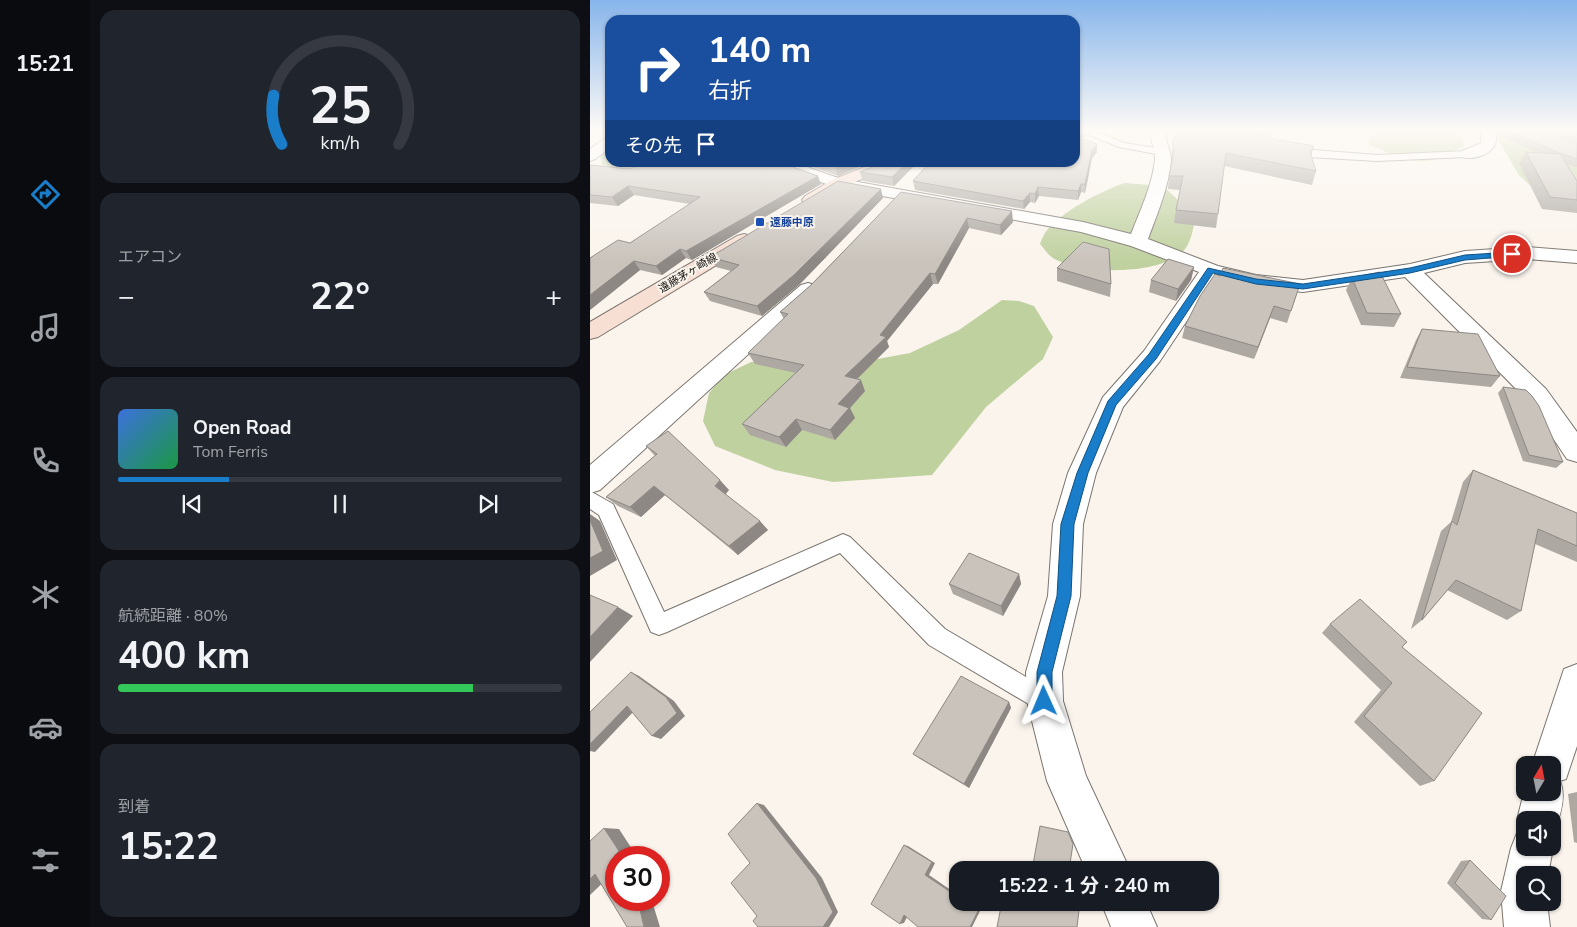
<!DOCTYPE html>
<html lang="ja">
<meta charset="utf-8">
<style>
:root{--surface:#171b24;--page:#20242c;--text:#f1f3f6;--muted:#9ea1a6;--line:#363941;--accent:#197dc9}
body{margin:0;font-family:"Nunito Sans","Noto Sans JP",sans-serif;background:var(--page);color:var(--text);height:100vh;display:flex;flex-direction:column;font-size:19px;white-space:nowrap}
*{box-sizing:border-box;margin:0}
p{font-size:16px;color:var(--muted)}
.icon{flex:none;width:28px;height:28px;fill:none;stroke:currentColor;stroke-width:2;stroke-linecap:round;stroke-linejoin:round}
.map{position:relative;flex:1;overflow:hidden}
.details{display:flex;flex-direction:column;gap:10px;padding:10px;background:#0d0f14;width:500px}
.details>*{flex:none}
.top-card{position:absolute;left:15px;top:15px;width:475px;height:152px;border-radius:15px;box-shadow:0 1px 4px #0004;background:#1a4fa0;color:#fff;overflow:hidden}
.needle{width:32px;rotate:10deg}
.buttons{position:absolute;left:926px;top:756px;display:grid;gap:10px}
.buttons a{display:grid;place-items:center;width:45px;height:45px;border-radius:10px;background:var(--surface);box-shadow:0 1px 4px #0004;font-size:25px}
.speed{position:absolute;left:15px;top:846px;display:flex;gap:10px;font-size:25px;font-weight:700;text-align:center}
.speed>*{display:grid;place-content:center;width:65px;height:65px;border-radius:50%;background:var(--surface);box-shadow:0 1px 4px #0004;line-height:1}
.speed .limit{border:8px solid #d22;background:#fff;color:#111}
.pin{position:absolute;display:grid;place-items:center;width:42px;height:42px;color:#fff;margin:-21px;border:2px solid #fff;border-radius:50%;box-shadow:0 1px 5px #0007}
.me{position:absolute;width:55px;margin:-28px;rotate:359deg;stroke-linejoin:round;filter:drop-shadow(0 0 4px #0008)}
.turn{display:flex;align-items:center;gap:18px;height:105px;padding:0 20px;font-size:22px}
.turn .icon{width:65px;height:65px;stroke-width:2.5}
.turn b{display:block;font-size:35px;line-height:42px}
.then{display:flex;align-items:center;height:48px;padding:0 20px;background:#0003;gap:10px;font-size:19px}
.big{font-size:38px;font-weight:700;line-height:1.1}
.details .tile{flex:1;display:flex;flex-direction:column;justify-content:center;gap:8px;min-width:0;padding:0 18px;border-radius:15px;background:var(--page)}
.details .dial{align-items:center;gap:0}
.dial svg{height:130px;overflow:visible;fill:none;stroke:var(--line);stroke-width:7;stroke-linecap:round;text-anchor:middle}
.dial text{fill:var(--text);stroke:none}
.song{display:flex;align-items:center;gap:15px}
.cover{width:60px;height:60px;border-radius:8px;background:linear-gradient(135deg,hsl(220 70% 55%),hsl(140 70% 35%))}
.played{height:5px;border-radius:2px;background:linear-gradient(90deg,var(--accent) 25%,var(--line) 25%)}
.keys{display:flex;justify-content:space-around;direction:ltr}
.heat{display:flex;justify-content:space-between;align-items:center;font-size:28px;direction:ltr}
.charge{height:8px;border-radius:4px;background:linear-gradient(90deg,#34c759 80%,var(--line) 0)}
.trip{position:absolute;left:359px;top:861px;width:270px;height:50px;border-radius:15px;background:var(--surface);box-shadow:0 1px 4px #0004;font-weight:700;line-height:50px;text-align:center}
main{display:flex;flex:1;min-height:0}
.dock{display:flex;flex-direction:column;width:90px;justify-content:space-around;align-items:center;background:#090b0e;color:var(--muted)}
.dock .icon{width:35px;height:35px}
.dock .active{color:var(--accent)}
.dock b{font-size:22px;color:var(--text)}
.map>svg:first-child{display:block}
</style>
<main>
<nav class="dock">
<b>15:21</b>
<svg class="icon active" aria-label="directions" viewBox="0 0 24 24"><path d="M12 3l9 9-9 9-9-9zM9 14v-3h6M13 9l2 2-2 2"/></svg>
<svg class="icon" aria-label="music" viewBox="0 0 24 24"><path d="M9 18V5l10-2v13"/><circle cx="6" cy="18" r="3"/><circle cx="16" cy="16" r="3"/></svg>
<svg class="icon" aria-label="phone" viewBox="0 0 24 24"><path d="M5 4h4l2 5-3 2q2 4 5 5l2-3 5 2v4C11 20 4 13 5 4z"/></svg>
<svg class="icon" aria-label="climate" viewBox="0 0 24 24"><path d="M12 3v18M4 7l16 10M4 17L20 7"/></svg>
<svg class="icon" aria-label="car" viewBox="0 0 24 24"><path d="M5 17H2v-5l4-1 3-4h7l3 4 3 1v5h-3M9 17h6M6 11h13"/><circle cx="7" cy="17" r="2"/><circle cx="17" cy="17" r="2"/></svg>
<svg class="icon" aria-label="filters" viewBox="0 0 24 24"><path d="M4 7h16M4 17h16"/><circle cx="9" cy="7" r="2"/><circle cx="15" cy="17" r="2"/></svg>
</nav>
<section class="details">
<div class="tile dial"><svg viewBox="0 0 100 80">
<path d="M14 69A42 42 0 1 1 86 69"/>
<path d="M14 69A42 42 0 0 1 9 39" stroke="#197dc9"/>
<text x="50" y="56" font-size="32" font-weight="700">25</text>
<text x="50" y="72" font-size="11">km/h</text>
</svg></div>
<div class="tile"><p>エアコン</p>
<div class="heat"><a>−</a><b class="big">22°</b><a>+</a></div>
</div>
<div class="tile">
<div class="song"><i class="cover"></i><div><b>Open Road</b><p>Tom Ferris</p></div></div>
<div class="played"></div>
<div class="keys"><svg class="icon" aria-label="previous" viewBox="0 0 24 24"><path d="M18 5L8 12l10 7zM5 5v14"/></svg><svg class="icon" aria-label="pause" viewBox="0 0 24 24"><path d="M8 5v14M16 5v14"/></svg><svg class="icon" aria-label="next" viewBox="0 0 24 24"><path d="M6 5l10 7-10 7zM19 5v14"/></svg></div>
</div>
<div class="tile"><p>航続距離 · 80%</p><b class="big">400 km</b><div class="charge"></div></div>
<div class="tile"><p>到着</p><b class="big">15:22</b></div>
</section>
<div class="map">
<svg width="987" height="927" viewBox="0 0 987 927">
<rect width="100%" height="100%" fill="#faf4ec"/>
<path fill="#c0d1a0" d="M 804,130 L 863,130 L 868,132 L 875,146 C 865,150 852,158 842,160 C 821,164 798,153 780,145 L 778,139 L 783,133 Z
M 911,130 L 946,130 L 987,137 L 987,207 L 946,191 L 929,175 L 904,133 Z
M 20,148 L 20,162 L 76,163 C 53,174 36,171 12,165 L 10,155 Z
M 535,183 L 573,186 L 606,217 C 603,227 602,240 595,249 C 574,276 491,275 463,258 C 458,255 454,248 450,244 C 451,241 453,236 455,233 C 468,213 513,190 535,183 Z
M 412,300 L 429,301 L 444,306 L 463,337 L 453,359 L 396,407 L 342,475 L 243,482 L 185,470 L 125,446 L 113,421 L 119,393 L 134,375 L 161,362 L 213,357 L 277,361 L 320,353 L 369,330 Z"/>
<g fill="none" stroke-linecap="round" stroke-linejoin="round">
<defs>
<path id="lane" d="M 493,130 L 502,130 L 534,143 L 572,149 L 577,152 L 572,155 L 529,147 L 494,133 Z
M 698,148 L 787,155 L 877,151 L 882,154 L 877,157 L 787,161 L 719,157 L 695,153 L 693,151 Z
M 0,491 L 23,504 L 74,612 L 253,534 L 260,537 L 355,629 L 463,693 L 467,701 L 463,709 L 455,713 L 447,709 L 339,645 L 250,553 L 77,632 L 69,635 L 61,632 L 9,515 L 0,509 Z"/>
<path id="street" d="M 562,130 L 576,130 C 574,141 581,150 581,160 C 579,187 567,214 558,239 L 628,266 L 666,275 L 713,280 L 820,264 L 875,251 L 937,247 L 987,251 L 987,263 L 937,259 L 875,263 L 834,273 L 956,389 L 987,432 L 987,462 L 977,459 L 938,401 L 815,277 L 713,292 L 666,287 L 626,277 L 570,361 L 533,407 L 506,473 L 493,524 L 490,596 L 472,672 L 473,701 L 496,776 L 540,870 L 496,870 L 457,781 L 437,701 L 436,672 L 458,596 L 463,524 L 478,473 L 513,397 L 554,351 L 609,272 L 541,246 L 491,232 L 248,188 L 181,165 L 179,162 L 203,162 L 251,179 L 493,222 L 541,234 C 550,211 562,186 565,160 C 566,150 559,141 562,130 Z
M 893,130 L 910,130 L 906,135 C 909,152 886,161 872,157 L 869,154 L 872,151 L 891,143 L 891,133 Z
M 20,137 L 20,148 L 5,159 L 0,161 L 0,149 L 15,138 Z
M 218,283 L 225,285 L 228,289 L 225,293 L 10,490 L 0,493 L 0,465 L 211,285 Z
M 987,664 L 987,746 L 976,779 L 970,781 C 977,798 970,818 962,835 L 962,820 L 935,820 L 935,848 L 962,848 L 962,846 L 963,848 L 958,875 L 935,875 L 935,902 L 957,902 L 960,927 L 914,927 L 911,891 L 921,848 L 927,833 L 932,831 L 927,820 L 934,792 L 935,789 L 935,792 L 962,792 L 962,765 L 942,765 L 974,669 Z
M 511,902 L 556,902 L 567,927 L 521,927 Z"/>
<path id="secondary" d="M 485,130 L 510,130 L 508,133 L 485,137 Z
M 287,162 L 310,162 L 308,165 L 254,186 L 227,204 L 215,204 L 212,200 L 215,196 L 242,180 Z
M 154,234 L 161,236 L 163,240 L 161,244 L 8,337 L 0,339 L 0,322 L 147,236 Z"/>
</defs>
<use href="#lane" stroke="#7a746e" stroke-width="2"/>
<use href="#street" stroke="#7a746e" stroke-width="2"/>
<use href="#secondary" stroke="#7a746e" stroke-width="2"/>
<use href="#lane" fill="#fff" fill-rule="evenodd"/>
<use href="#street" fill="#fff" fill-rule="evenodd"/>
<use href="#secondary" fill="#f7dfd3" fill-rule="evenodd"/>
</g>
<path fill="#ada8a2" d="M 589,130 L 682,130 L 680,138 L 724,146 L 721,156 L 726,171 L 722,185 L 634,166 L 628,214 L 626,228 L 584,223 L 586,210 L 590,190 L 578,189 L 579,176 L 582,164 L 582,153 L 583,140 Z
M 911,130 L 949,130 L 987,144 L 987,167 L 976,164 L 987,181 L 987,213 L 952,209 L 929,163 L 936,152 L 948,153 L 908,135 Z
M 954,130 L 987,130 L 987,143 Z
M 507,152 L 502,158 L 495,193 L 491,192 L 488,200 L 449,196 L 445,203 L 440,202 L 434,209 L 325,190 L 323,181 Z
M 210,162 L 281,162 L 248,176 Z
M 328,162 L 304,186 L 273,181 L 270,172 Z
M 0,165 L 40,169 L 231,184 L 102,260 L 96,258 L 72,275 L 50,270 L 0,310 L 0,258 L 40,243 L 100,204 L 44,195 L 28,206 L 0,203 Z
M 311,192 L 423,222 L 411,235 L 379,228 L 348,284 L 343,284 L 297,341 L 299,347 L 267,379 L 275,391 L 260,408 L 265,418 L 245,440 L 212,430 L 196,447 L 160,435 L 152,424 L 206,373 L 165,364 L 158,353 L 194,319 L 190,312 L 221,285 Z
M 293,198 L 209,285 L 172,316 L 120,301 L 114,292 L 141,271 L 126,267 L 120,257 Z
M 604,267 L 601,280 L 586,301 L 559,292 L 561,280 Z
M 467,268 L 521,284 L 520,297 L 467,281 Z
M 625,274 L 701,311 L 697,323 L 680,318 L 664,359 L 592,338 L 595,326 Z
M 762,278 L 811,314 L 804,327 L 771,325 L 756,290 Z
M 832,329 L 910,376 L 901,387 L 810,378 L 826,340 Z
M 913,387 L 973,462 L 966,468 L 933,461 L 908,393 Z
M 56,446 L 139,490 L 135,494 L 178,530 L 148,555 L 75,495 L 51,517 L 28,506 L 16,497 L 65,456 Z
M 883,470 L 987,513 L 987,562 L 945,544 L 931,611 L 917,620 L 857,590 L 832,620 L 821,629 L 851,531 L 861,522 L 873,482 Z
M 429,574 L 431,584 L 413,616 L 363,594 L 359,584 Z
M 740,624 L 812,647 L 844,781 L 830,786 L 764,722 L 791,690 L 732,633 Z
M 419,702 L 421,708 L 379,788 L 330,759 L 323,754 Z
M 987,792 L 987,843 L 984,842 L 978,794 Z
M 880,860 L 901,920 L 892,919 L 857,883 L 871,861 Z"/>
<path fill="#8d8884" d="M 507,144 L 507,152 L 502,158 L 495,193 L 495,184 L 502,150 Z
M 724,146 L 720,159 L 720,152 Z
M 257,162 L 281,162 L 248,176 L 245,167 Z
M 317,162 L 328,162 L 304,186 L 302,177 Z
M 228,176 L 231,184 L 102,260 L 96,251 Z
M 491,184 L 491,192 L 488,200 L 488,191 Z
M 38,186 L 44,195 L 28,206 L 22,197 Z
M 448,187 L 449,196 L 445,203 L 445,194 Z
M 291,189 L 293,198 L 209,285 L 172,316 L 167,306 Z
M 440,193 L 440,202 L 434,209 L 433,201 Z
M 422,211 L 423,222 L 411,235 L 410,225 Z
M 377,218 L 379,228 L 348,284 L 345,274 Z
M 90,249 L 96,258 L 72,275 L 66,266 Z
M 44,261 L 50,270 L 0,310 L 0,295 Z
M 604,267 L 601,280 L 586,301 L 588,289 Z
M 340,273 L 343,284 L 297,341 L 299,347 L 260,386 L 255,376 L 290,335 Z
M 684,306 L 680,318 L 664,359 L 668,347 Z
M 271,380 L 275,391 L 260,408 L 265,418 L 245,440 L 240,430 L 248,404 Z
M 206,419 L 212,430 L 196,447 L 189,437 Z
M 130,480 L 139,490 L 134,496 L 125,486 Z
M 64,486 L 75,495 L 51,517 L 40,507 Z
M 0,514 L 10,521 L 27,560 L 0,576 Z
M 170,521 L 178,530 L 148,555 L 139,546 Z
M 429,574 L 431,584 L 413,616 L 411,606 Z
M 28,607 L 43,616 L 0,662 L 0,637 Z
M 41,672 L 49,676 L 84,701 L 95,716 L 71,739 L 62,736 Z
M 419,702 L 421,708 L 379,788 L 374,784 Z
M 37,706 L 45,710 L 5,752 L 0,751 L 0,744 Z
M 167,803 L 174,805 L 232,878 L 248,912 L 239,927 L 233,927 Z
M 14,828 L 29,829 L 44,852 L 39,857 L 40,858 L 26,858 L 26,859 L 24,856 Z
M 314,845 L 318,846 L 345,863 L 339,875 L 368,895 L 368,897 L 335,875 Z
M 5,874 L 21,875 L 0,895 L 0,879 Z
M 49,900 L 63,900 L 62,901 L 70,927 L 54,927 L 48,901 Z
M 375,902 L 378,902 L 390,911 L 382,927 L 380,927 Z
M 314,915 L 318,915 L 314,923 L 310,924 Z"/>
<path fill="#c9c3bc" stroke="#8d8884" d="M 589,130 L 650,130 L 685,139 L 724,146 L 720,152 L 726,171 L 636,153 L 628,214 L 586,210 L 593,176 L 579,176 L 583,157 L 583,140 Z
M 915,130 L 949,130 L 987,144 L 987,159 L 967,152 Z
M 975,130 L 987,130 L 987,134 Z
M 485,136 L 507,144 L 502,150 L 495,184 L 491,184 L 488,191 L 448,187 L 445,194 L 440,193 L 433,201 L 323,181 L 340,162 L 485,162 Z
M 936,152 L 970,154 L 987,181 L 987,200 L 960,197 Z
M 57,162 L 189,162 L 228,176 L 96,251 L 90,249 L 66,266 L 44,261 L 0,295 L 0,258 L 28,240 L 40,243 L 110,197 L 38,186 L 22,197 L 0,195 L 0,165 L 40,169 Z
M 231,162 L 257,162 L 245,167 Z
M 295,162 L 317,162 L 302,177 L 270,172 Z
M 248,181 L 291,189 L 204,275 L 167,306 L 114,292 L 149,265 L 120,257 Z
M 311,192 L 422,211 L 410,225 L 377,218 L 345,274 L 340,273 L 290,335 L 296,337 L 255,376 L 271,380 L 248,404 L 259,408 L 240,430 L 206,419 L 189,437 L 152,424 L 214,365 L 158,353 L 198,314 L 190,312 L 221,285 Z
M 493,242 L 519,249 L 521,284 L 467,268 Z
M 578,259 L 604,267 L 588,289 L 561,280 Z
M 633,268 L 710,284 L 701,311 L 684,306 L 668,347 L 595,326 L 610,296 L 625,274 L 630,276 Z
M 790,272 L 811,314 L 777,313 L 762,278 Z
M 832,329 L 888,334 L 910,376 L 817,367 Z
M 913,387 L 936,390 L 942,396 L 949,406 L 973,462 L 939,455 Z
M 78,431 L 130,480 L 125,486 L 170,521 L 139,546 L 64,486 L 40,507 L 16,497 L 67,454 L 56,446 Z
M 883,470 L 987,513 L 987,546 L 948,529 L 931,611 L 866,580 L 832,620 L 862,521 L 867,525 Z
M 0,520 L 13,551 L 0,558 Z
M 379,553 L 429,574 L 411,606 L 359,584 Z
M 0,595 L 28,607 L 0,637 Z
M 770,599 L 817,642 L 812,647 L 892,713 L 844,781 L 774,716 L 802,683 L 740,624 Z
M 41,672 L 76,697 L 87,713 L 62,736 L 37,706 L 0,744 L 0,712 Z
M 371,676 L 419,702 L 374,784 L 323,754 Z
M 167,803 L 226,878 L 243,912 L 233,927 L 168,927 L 163,921 L 167,916 L 141,883 L 160,863 L 138,834 Z
M 450,826 L 478,832 L 483,844 L 479,870 L 442,870 Z
M 14,828 L 29,851 L 24,856 L 26,859 L 26,900 L 49,900 L 48,901 L 54,927 L 37,927 L 5,874 L 0,879 L 0,841 Z
M 314,845 L 342,862 L 335,875 L 368,897 L 368,902 L 375,902 L 388,911 L 380,927 L 328,927 L 314,915 L 310,924 L 281,904 Z
M 880,860 L 916,896 L 901,920 L 865,883 Z
M 412,902 L 490,902 L 487,927 L 407,927 Z"/>
<linearGradient id="sky" x2="0" y2="1"><stop stop-color="#87b5eb"/><stop offset="0.5" stop-color="#fdfaf6"/><stop offset="1" stop-color="#fdfaf6" stop-opacity="0"/></linearGradient>
<rect width="987" height="260" fill="url(#sky)"/>
<path fill="#197dc9" stroke="#105183" d="M 922,252 L 926,254 L 925,256 L 875,260 L 820,273 L 713,289 L 666,284 L 623,273 L 566,359 L 526,405 L 498,473 L 484,524 L 481,596 L 462,672 L 462,701 L 460,706 L 454,708 L 449,706 L 447,701 L 447,672 L 467,596 L 471,524 L 487,473 L 518,401 L 559,354 L 618,268 L 666,279 L 713,284 L 820,268 L 875,255 Z"/>
<rect fill="#1a4fb4" stroke="#faf4ec" stroke-width="2" x="165" y="217" width="10" height="10" rx="2.5"/>
<g text-anchor="middle" dominant-baseline="central" stroke-width="4" stroke-linejoin="round" paint-order="stroke">
<g font-size="11" font-weight="bold" fill="#164399" stroke="#faf4ec" text-anchor="start">
<text x="180" y="222">遠藤中原</text>
</g>
<g font-size="11" fill="#161411" stroke="#faf4ec">
<text transform="translate(98 273) rotate(-31)">遠藤茅ヶ崎線</text>
</g>
</g>
</svg>
<div class="buttons">
<a><svg class="needle" viewBox="-14 -14 28 28"><path d="M0-13l5 13h-10z" fill="#e53935"/><path d="M0 13l5-13h-10z" fill="#9ea1a6"/></svg></a>
<a><svg class="icon" aria-label="sound" viewBox="0 0 24 24"><path d="M4 9h4l5-4v14l-5-4H4zM17 9q2 3 0 6"/></svg></a>
<a><svg class="icon" aria-label="search" viewBox="0 0 24 24"><circle cx="10" cy="10" r="6"/><path d="M15 15l6 6"/></svg></a>
</div>
<div class="speed"><div class="limit">30</div></div>
<div class="pin" style="left:922px;top:254px;background:#d93025"><svg class="icon" aria-label="arrive" viewBox="0 0 24 24"><path d="M6 21V4h12l-3 4 3 4H6"/></svg></div>
<svg class="me" style="left:454px;top:701px" viewBox="-20 -20 40 40"><path d="M0-17L14 15 0 8-14 15z" fill="#197dc9" stroke="#fff" stroke-width="4"/></svg>
<div class="trip">15:22 · 1 分 · 240 m</div>
<div class="top-card">
<div class="turn"><svg class="icon" aria-label="right" viewBox="0 0 24 24"><path d="M7 20v-9h11M14 6l5 5-5 5"/></svg><div><b>140 m</b>右折</div></div>
<div class="then">その先<svg class="icon" aria-label="arrive" viewBox="0 0 24 24"><path d="M6 21V4h12l-3 4 3 4H6"/></svg></div>
</div>
</div>
</main>
